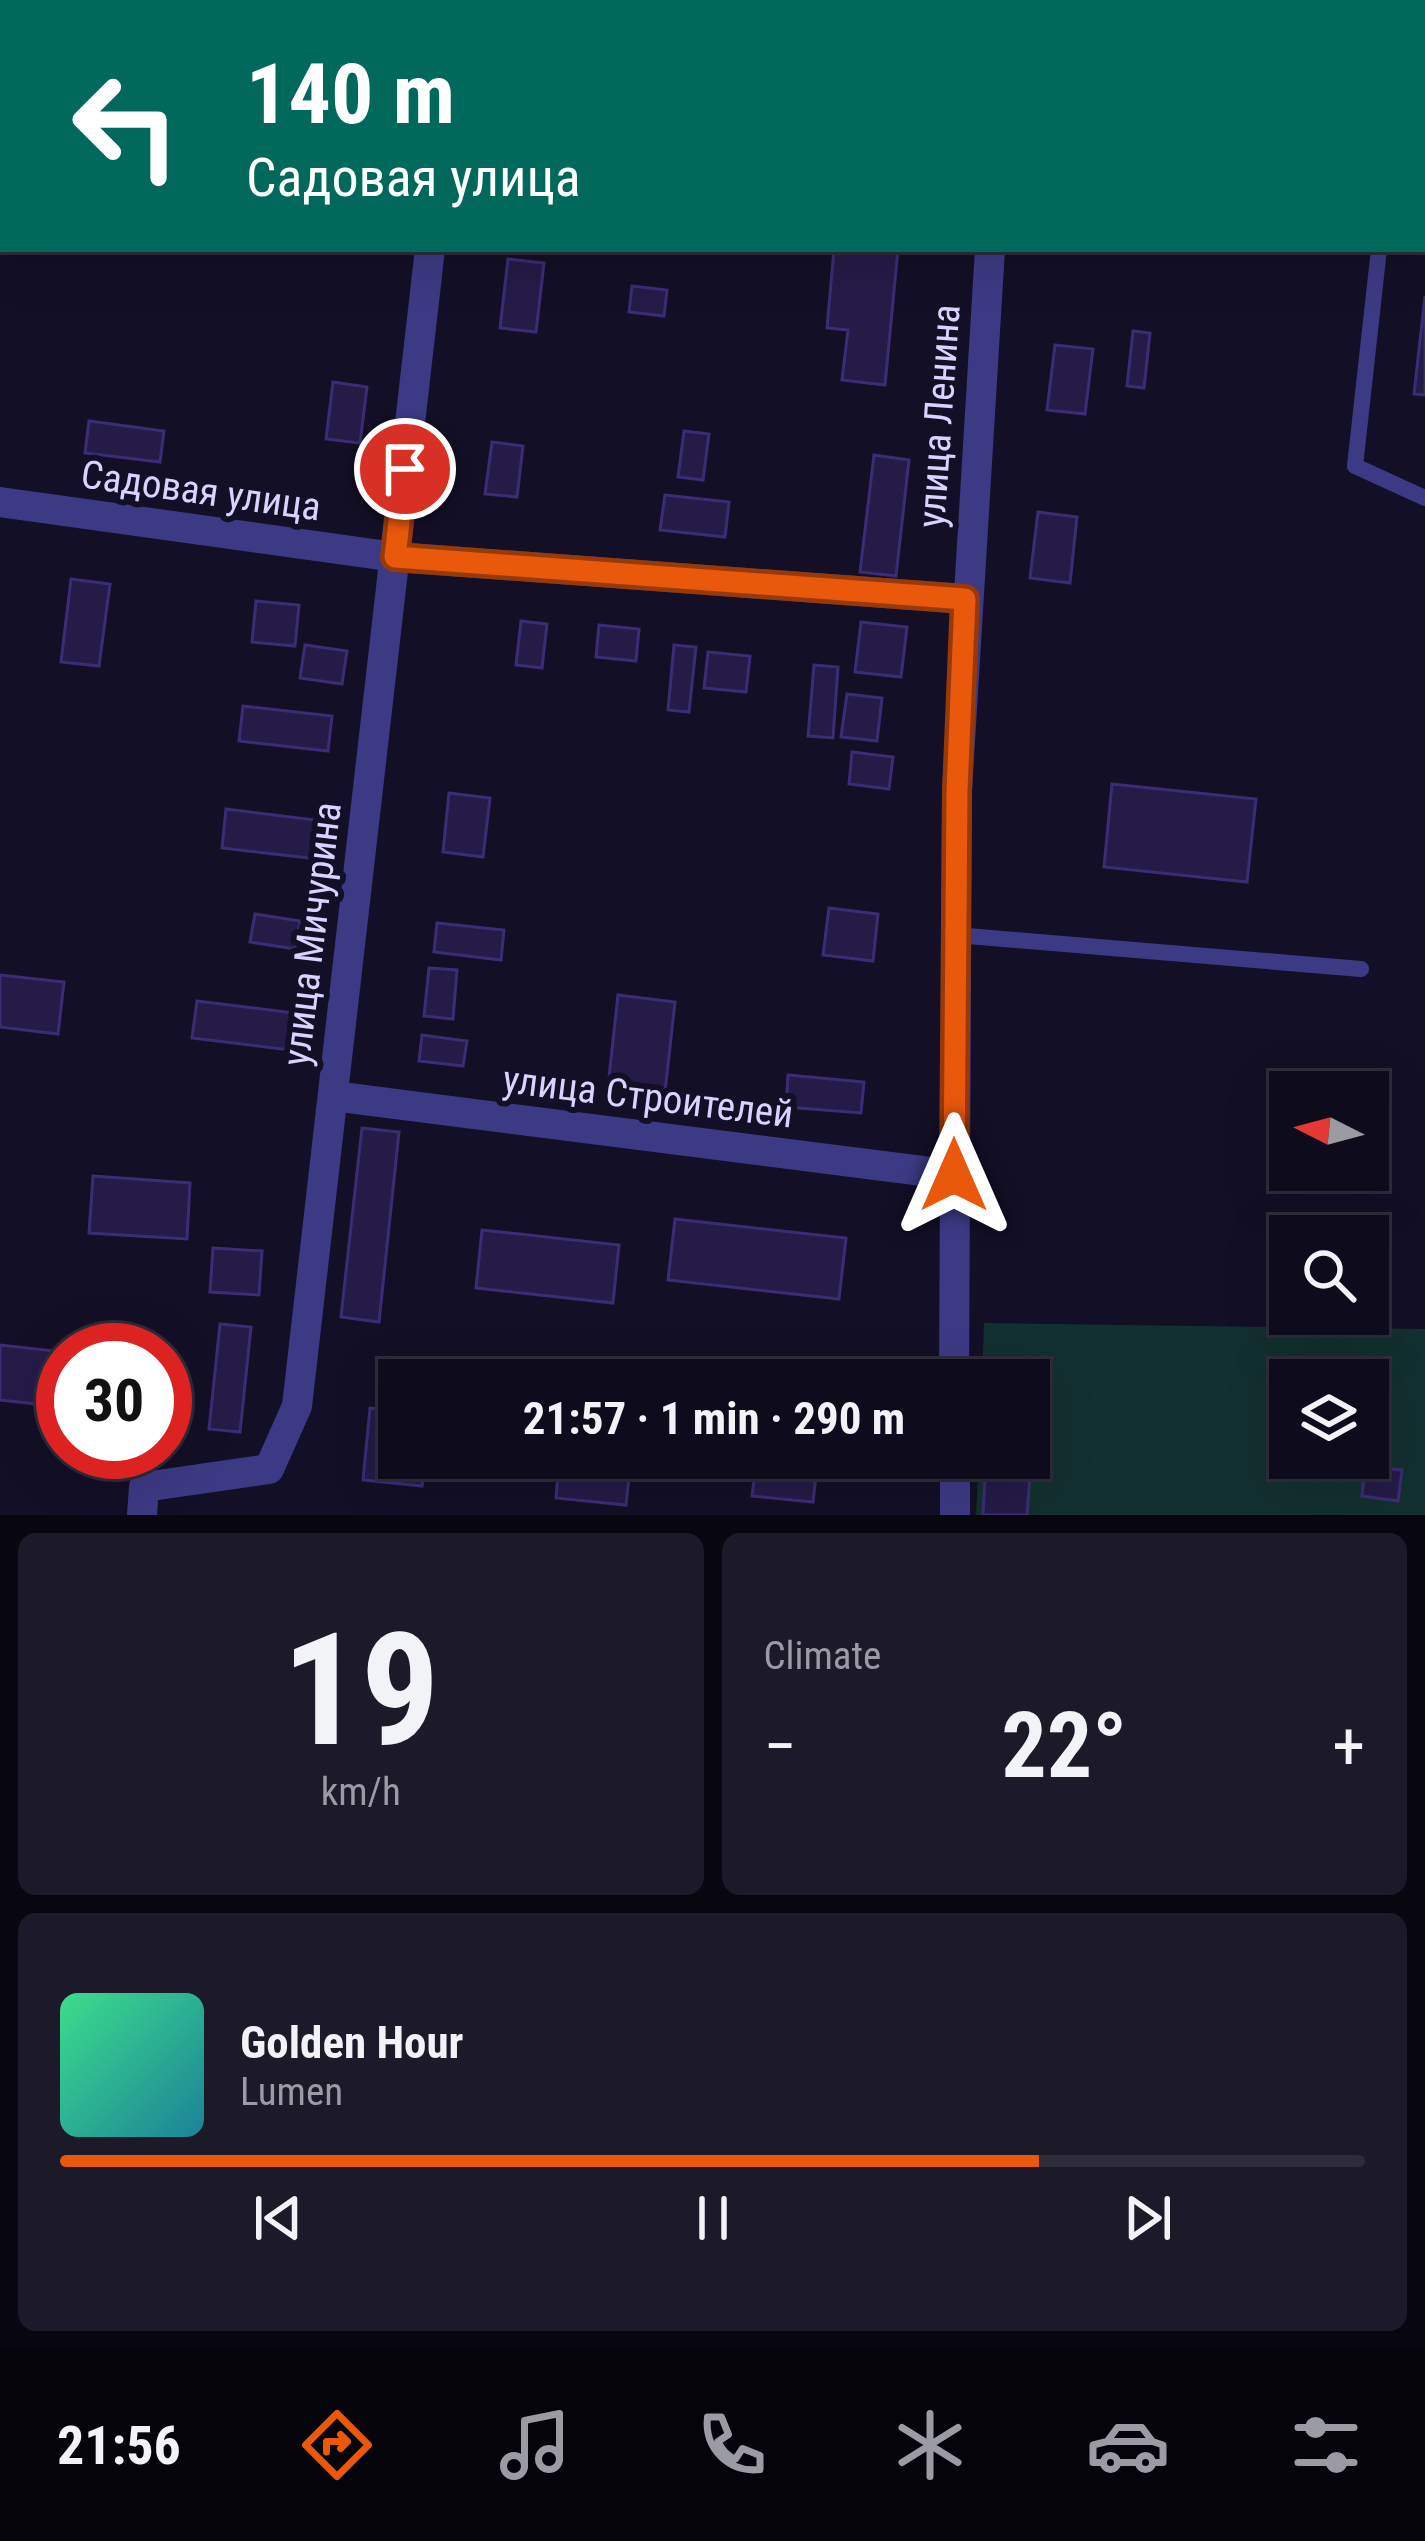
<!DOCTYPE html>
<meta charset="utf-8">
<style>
:root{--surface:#0e0b1c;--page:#1c1929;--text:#f1f3f6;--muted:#9b9ba3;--line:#2e2b3b;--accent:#ea580c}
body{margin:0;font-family:"Roboto Condensed",sans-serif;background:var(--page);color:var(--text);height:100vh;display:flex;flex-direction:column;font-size:45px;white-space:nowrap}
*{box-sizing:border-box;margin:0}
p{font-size:39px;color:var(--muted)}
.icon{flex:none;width:66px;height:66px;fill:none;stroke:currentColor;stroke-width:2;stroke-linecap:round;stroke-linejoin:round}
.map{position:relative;height:1515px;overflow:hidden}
.details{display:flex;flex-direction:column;gap:18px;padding:18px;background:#08060f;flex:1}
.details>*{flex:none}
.banner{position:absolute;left:0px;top:0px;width:1425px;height:252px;box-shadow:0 12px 48px #0002,0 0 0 3px var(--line);background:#00695c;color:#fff;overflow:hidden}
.needle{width:78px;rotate:276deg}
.buttons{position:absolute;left:1269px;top:1071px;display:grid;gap:24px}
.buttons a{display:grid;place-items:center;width:120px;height:120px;border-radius:0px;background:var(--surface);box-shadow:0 12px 48px #0002,0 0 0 3px var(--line);font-size:60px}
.speed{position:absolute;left:36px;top:1323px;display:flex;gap:24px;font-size:60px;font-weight:700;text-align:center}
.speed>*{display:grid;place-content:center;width:156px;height:156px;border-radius:50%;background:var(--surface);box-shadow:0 12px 48px #0002,0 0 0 3px var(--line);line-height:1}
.speed .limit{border:18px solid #d22;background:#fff;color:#111}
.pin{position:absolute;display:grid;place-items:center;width:102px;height:102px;color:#fff;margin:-51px;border:6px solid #fff;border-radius:50%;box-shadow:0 3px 12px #0007}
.me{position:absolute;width:132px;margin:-66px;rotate:0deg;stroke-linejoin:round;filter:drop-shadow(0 0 9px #0008)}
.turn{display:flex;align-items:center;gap:42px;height:252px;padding:0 48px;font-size:54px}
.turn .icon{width:156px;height:156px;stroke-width:2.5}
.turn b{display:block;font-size:84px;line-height:102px}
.big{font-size:90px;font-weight:700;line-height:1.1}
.details .tile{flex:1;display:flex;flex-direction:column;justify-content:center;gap:18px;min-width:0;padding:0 42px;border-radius:18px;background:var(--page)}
.details .dial{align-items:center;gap:0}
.dial b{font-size:156px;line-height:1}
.song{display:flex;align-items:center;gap:36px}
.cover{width:144px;height:144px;border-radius:18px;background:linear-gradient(135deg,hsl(150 70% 55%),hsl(190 70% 35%))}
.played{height:12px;border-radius:6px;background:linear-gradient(90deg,var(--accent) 75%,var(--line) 75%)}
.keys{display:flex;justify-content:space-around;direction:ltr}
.heat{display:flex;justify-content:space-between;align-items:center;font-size:66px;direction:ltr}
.details .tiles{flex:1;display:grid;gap:18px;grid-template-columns:1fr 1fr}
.tile:last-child{grid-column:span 2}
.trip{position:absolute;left:378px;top:1359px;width:672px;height:120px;border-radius:0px;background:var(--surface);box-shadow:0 12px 48px #0002,0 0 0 3px var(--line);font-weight:700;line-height:120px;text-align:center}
.menu{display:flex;height:192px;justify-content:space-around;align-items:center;background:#06040b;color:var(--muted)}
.menu .icon{width:84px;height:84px}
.menu .active{color:var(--accent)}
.menu b{font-size:54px;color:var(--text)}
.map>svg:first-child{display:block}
</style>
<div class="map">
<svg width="1425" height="1515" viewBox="0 0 1425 1515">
<rect width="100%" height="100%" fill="#130f26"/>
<path fill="#12302f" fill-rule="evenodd" d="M 984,1323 L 1425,1329 L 1425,1515 L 976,1515 L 979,1458 L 1029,1458 L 1029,1380 L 982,1380 ZM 1290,1380 L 1368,1380 L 1368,1458 L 1290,1458 Z"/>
<path fill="#241b47" stroke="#3b2d73" stroke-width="3" d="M 834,249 L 898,249 L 885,385 L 842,380 L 848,330 L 827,328 Z
M 508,259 L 544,263 L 536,332 L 500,328 Z
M 632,286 L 667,290 L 664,316 L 629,312 Z
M 1425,296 L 1425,395 L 1414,394 Z
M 1133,331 L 1150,333 L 1144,388 L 1127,386 Z
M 1055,345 L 1093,349 L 1085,414 L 1047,410 Z
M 333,382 L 367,387 L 360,443 L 326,439 Z
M 89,421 L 164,431 L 160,462 L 85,453 Z
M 684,431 L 709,434 L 703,480 L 678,477 Z
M 492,442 L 523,446 L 517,497 L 485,494 Z
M 874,455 L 909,460 L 896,576 L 860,572 Z
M 665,495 L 729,502 L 725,537 L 660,530 Z
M 1038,512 L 1077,517 L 1070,583 L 1030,578 Z
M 71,579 L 110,584 L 99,666 L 61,662 Z
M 256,601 L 299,605 L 295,646 L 252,642 Z
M 521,621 L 547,624 L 542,668 L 516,665 Z
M 861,622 L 907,627 L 901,677 L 855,672 Z
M 599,625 L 639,629 L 636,661 L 596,657 Z
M 305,645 L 347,651 L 342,684 L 300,678 Z
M 674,645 L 696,647 L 689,712 L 668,710 Z
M 708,652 L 750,656 L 746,692 L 704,688 Z
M 814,665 L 838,667 L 833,738 L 808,736 Z
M 847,694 L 882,698 L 877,741 L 841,737 Z
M 243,706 L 332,716 L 328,751 L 239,741 Z
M 852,752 L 893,757 L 889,789 L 849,784 Z
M 1112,784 L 1256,799 L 1247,882 L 1104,867 Z
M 449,793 L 490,798 L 483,857 L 443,852 Z
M 226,809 L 323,821 L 318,859 L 222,848 Z
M 829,908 L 878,914 L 873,961 L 823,955 Z
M 255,914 L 300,921 L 295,949 L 250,942 Z
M 437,923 L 504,930 L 501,960 L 434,952 Z
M 429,968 L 457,970 L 453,1019 L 424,1016 Z
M 0,975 L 64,982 L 58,1034 L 0,1027 Z
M 618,995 L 675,1002 L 665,1092 L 608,1086 Z
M 197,1001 L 302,1014 L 298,1051 L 192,1038 Z
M 422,1035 L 467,1041 L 463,1066 L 419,1061 Z
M 788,1075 L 864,1082 L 861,1113 L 786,1107 Z
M 362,1128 L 399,1132 L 379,1322 L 341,1317 Z
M 93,1176 L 190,1183 L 187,1239 L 89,1233 Z
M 675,1219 L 846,1238 L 839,1299 L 668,1280 Z
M 482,1230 L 619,1245 L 613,1303 L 476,1288 Z
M 213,1248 L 262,1251 L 259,1295 L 210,1292 Z
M 220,1324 L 251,1327 L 240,1432 L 209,1429 Z
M 0,1345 L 63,1352 L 63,1407 L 0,1400 Z
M 767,1363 L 828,1370 L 827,1380 L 765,1380 Z
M 1029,1406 L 1035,1406 L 1027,1515 L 983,1515 L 986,1458 L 1029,1458 Z
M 370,1408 L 399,1411 L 399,1458 L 631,1458 L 626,1505 L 556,1498 L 558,1471 L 425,1458 L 422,1486 L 363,1480 Z
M 757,1458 L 818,1458 L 813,1502 L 752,1496 Z
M 1365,1466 L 1402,1470 L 1398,1501 L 1362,1496 Z"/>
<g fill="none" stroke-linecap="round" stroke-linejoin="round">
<path stroke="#3d3a85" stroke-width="16" d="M 1379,249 L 1355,466 L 1425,498
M 956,935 L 1361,969"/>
<path stroke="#3d3a85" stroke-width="30" d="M 490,0 L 510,3
M 459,3 L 459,0
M 1009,3 L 1010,0
M 1409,3 L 1409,0
M 1422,124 L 1425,124
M 0,502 L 395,557 L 965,599
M 333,1096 L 954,1175
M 954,1380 L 957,791 L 990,249
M 955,1458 L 955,1515
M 142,1515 L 144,1487 L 269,1469 L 297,1406 L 430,249"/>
</g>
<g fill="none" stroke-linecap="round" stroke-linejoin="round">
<defs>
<path id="route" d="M 405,469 L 395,557 L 965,599 L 957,791 L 954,1175"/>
</defs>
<use href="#route" stroke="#983908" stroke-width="30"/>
<use href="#route" stroke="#ea580c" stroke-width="21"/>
</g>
<g text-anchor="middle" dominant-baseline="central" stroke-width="12" stroke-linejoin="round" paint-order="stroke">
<g font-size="39" fill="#d9d4ff" stroke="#130f26">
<text transform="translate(939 416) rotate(-86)">улица Ленина</text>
<text transform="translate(201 491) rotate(8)">Садовая улица</text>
<text transform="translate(312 934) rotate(-83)">улица Мичурина</text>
<text transform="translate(648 1097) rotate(7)">улица Строителей</text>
</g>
</g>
</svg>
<div class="buttons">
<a><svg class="needle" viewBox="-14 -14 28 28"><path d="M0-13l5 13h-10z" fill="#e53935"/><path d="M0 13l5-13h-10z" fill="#9b9ba3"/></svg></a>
<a><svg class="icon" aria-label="search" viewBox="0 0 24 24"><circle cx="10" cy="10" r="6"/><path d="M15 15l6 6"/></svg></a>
<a><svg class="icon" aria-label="layers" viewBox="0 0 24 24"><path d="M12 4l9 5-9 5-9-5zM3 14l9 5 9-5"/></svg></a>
</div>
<div class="speed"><div class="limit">30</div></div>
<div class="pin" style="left:405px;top:469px;background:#d93025"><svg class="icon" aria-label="arrive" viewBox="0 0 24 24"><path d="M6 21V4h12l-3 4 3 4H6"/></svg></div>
<svg class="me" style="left:954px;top:1175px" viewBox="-20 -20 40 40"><path d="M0-17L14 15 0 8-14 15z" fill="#ea580c" stroke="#fff" stroke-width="4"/></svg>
<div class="trip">21:57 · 1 min · 290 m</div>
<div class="banner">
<div class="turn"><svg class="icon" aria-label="left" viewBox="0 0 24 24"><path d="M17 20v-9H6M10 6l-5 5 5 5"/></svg><div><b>140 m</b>Садовая улица</div></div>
</div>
</div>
<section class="details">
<div class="tiles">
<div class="tile dial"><b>19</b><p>km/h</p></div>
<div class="tile"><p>Climate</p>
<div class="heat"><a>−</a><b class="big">22°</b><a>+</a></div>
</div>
<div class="tile">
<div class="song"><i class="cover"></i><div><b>Golden Hour</b><p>Lumen</p></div></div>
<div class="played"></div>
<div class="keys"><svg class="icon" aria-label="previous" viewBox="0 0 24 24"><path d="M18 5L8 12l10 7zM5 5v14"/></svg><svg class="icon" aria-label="pause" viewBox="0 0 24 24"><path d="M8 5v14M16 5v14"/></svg><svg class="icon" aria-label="next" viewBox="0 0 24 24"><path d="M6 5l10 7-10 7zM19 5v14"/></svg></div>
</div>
</div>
</section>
<nav class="menu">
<b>21:56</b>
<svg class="icon active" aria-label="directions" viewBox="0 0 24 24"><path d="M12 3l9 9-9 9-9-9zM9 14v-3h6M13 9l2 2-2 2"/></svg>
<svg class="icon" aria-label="music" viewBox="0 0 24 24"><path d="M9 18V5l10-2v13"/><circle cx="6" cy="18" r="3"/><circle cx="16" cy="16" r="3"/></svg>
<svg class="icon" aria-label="phone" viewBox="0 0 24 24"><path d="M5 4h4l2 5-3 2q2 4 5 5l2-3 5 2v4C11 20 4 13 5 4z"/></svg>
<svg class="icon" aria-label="climate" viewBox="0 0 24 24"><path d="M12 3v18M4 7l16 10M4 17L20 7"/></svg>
<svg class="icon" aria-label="car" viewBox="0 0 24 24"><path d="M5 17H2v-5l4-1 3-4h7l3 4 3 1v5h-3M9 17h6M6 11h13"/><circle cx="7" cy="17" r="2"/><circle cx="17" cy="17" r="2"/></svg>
<svg class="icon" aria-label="filters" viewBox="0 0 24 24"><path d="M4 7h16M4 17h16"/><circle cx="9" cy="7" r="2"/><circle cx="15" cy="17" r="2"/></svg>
</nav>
